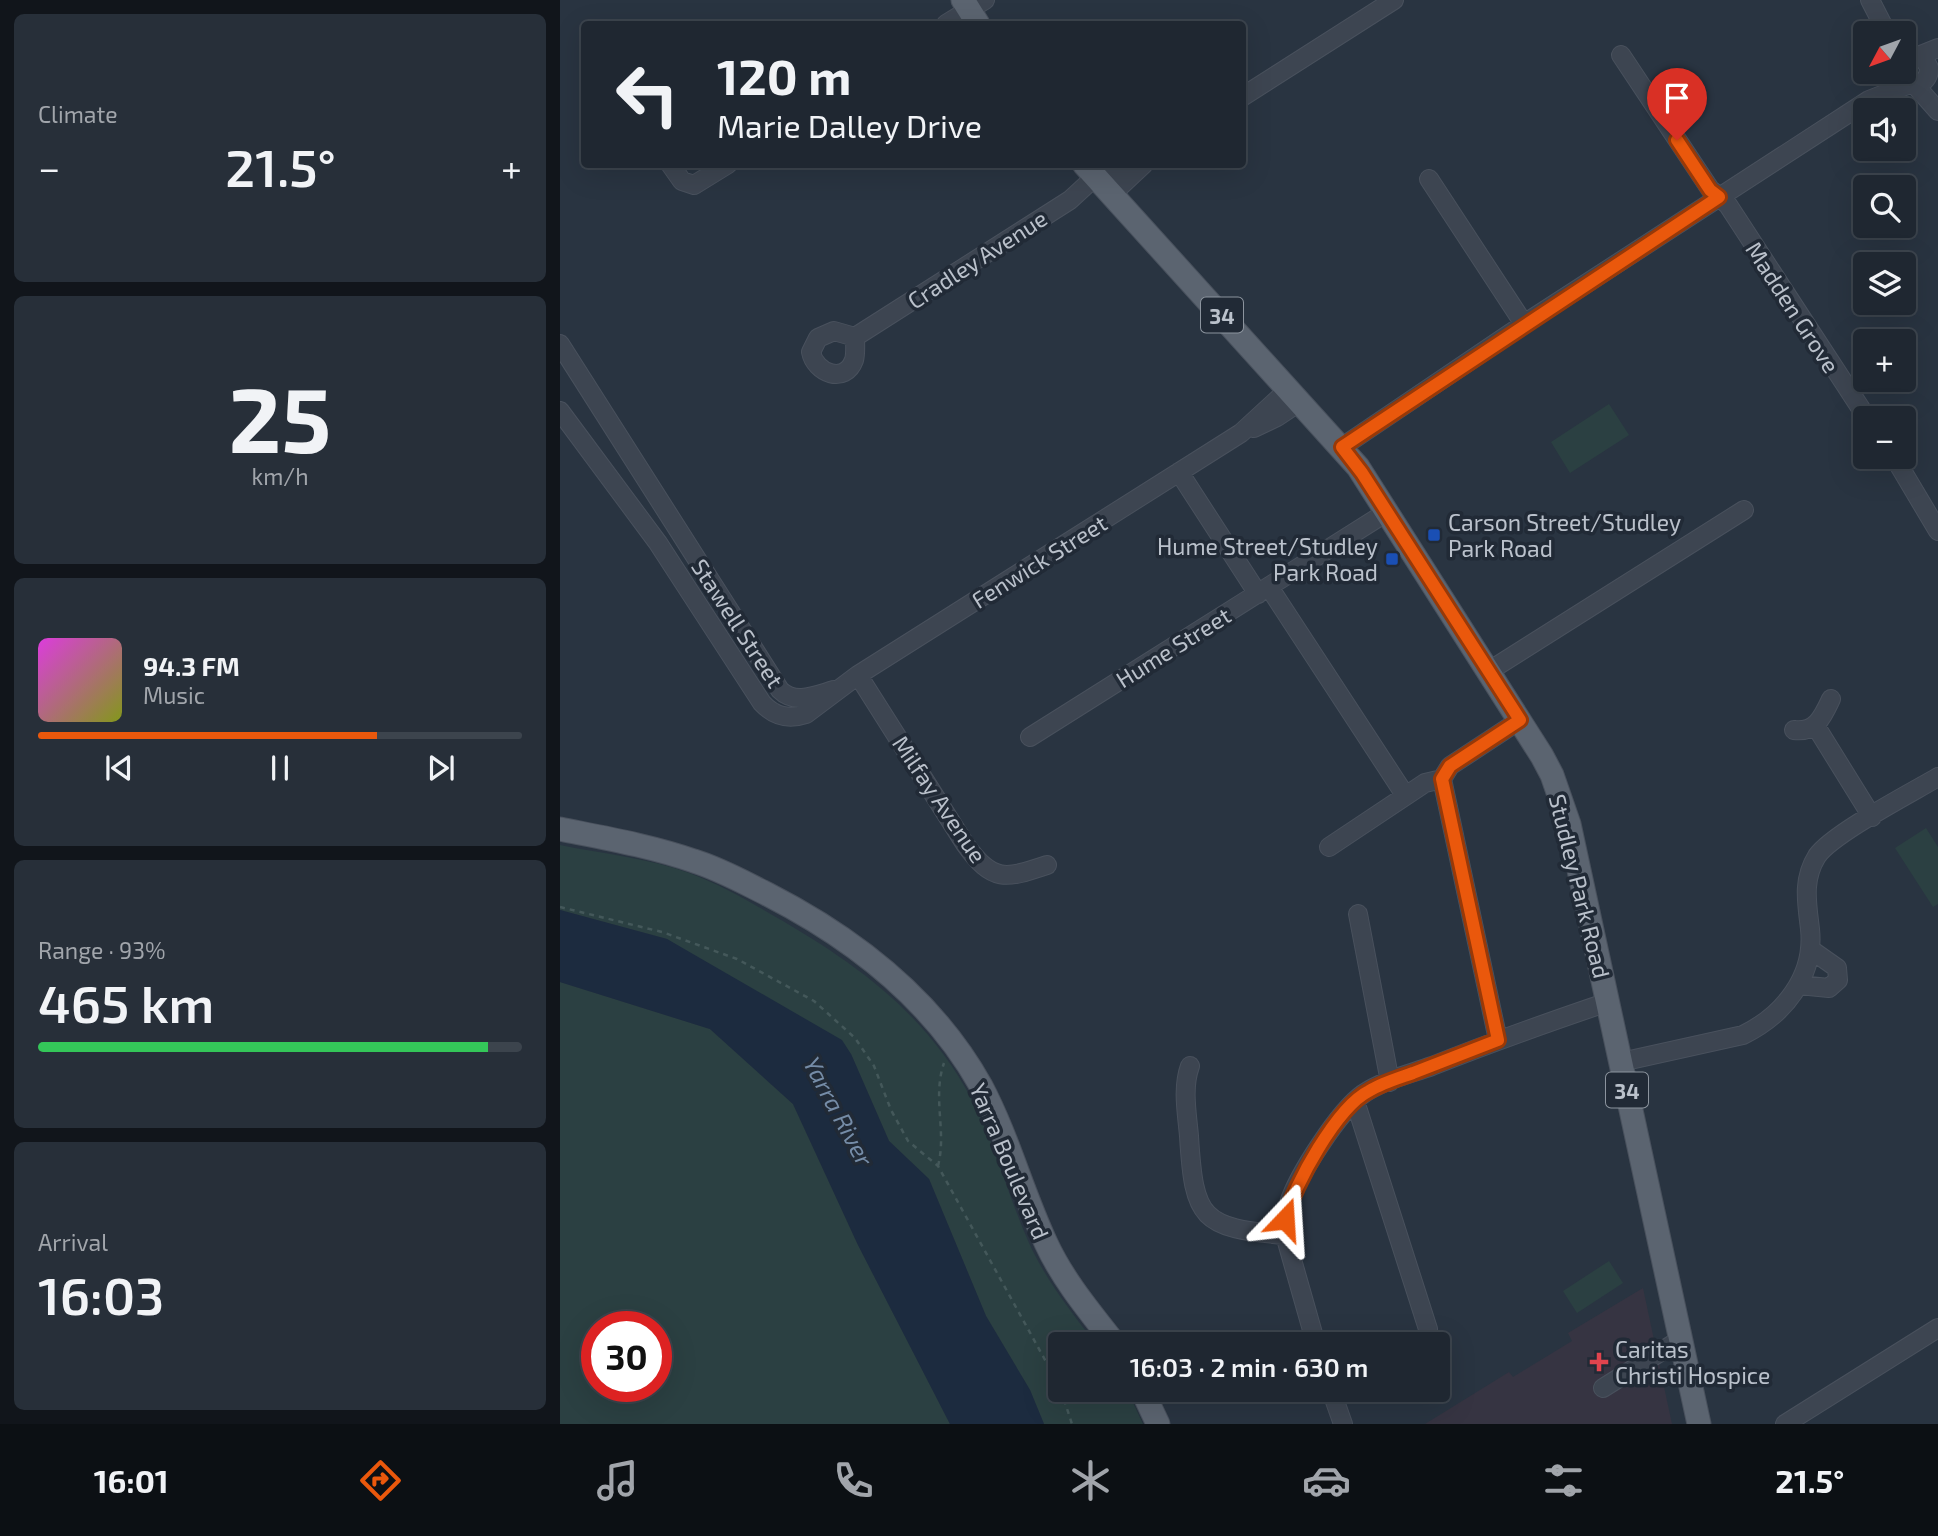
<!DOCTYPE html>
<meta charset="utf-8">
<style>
:root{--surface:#1f2731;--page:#272f39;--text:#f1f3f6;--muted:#a1a5ab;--line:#3c444d;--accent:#ea580c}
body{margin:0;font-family:"Exo 2",sans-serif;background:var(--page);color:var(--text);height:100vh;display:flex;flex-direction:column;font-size:26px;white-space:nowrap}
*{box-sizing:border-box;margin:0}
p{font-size:23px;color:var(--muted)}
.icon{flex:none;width:38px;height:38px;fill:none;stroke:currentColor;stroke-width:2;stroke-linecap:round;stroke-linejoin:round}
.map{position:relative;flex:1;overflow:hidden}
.drawer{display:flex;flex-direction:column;gap:14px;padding:14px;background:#11151b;width:560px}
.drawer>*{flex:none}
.banner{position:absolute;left:21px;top:21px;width:665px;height:147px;border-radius:7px;box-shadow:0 7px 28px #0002,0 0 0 2px var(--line);background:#1f2731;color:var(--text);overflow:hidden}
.needle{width:46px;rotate:229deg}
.buttons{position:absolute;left:1293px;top:21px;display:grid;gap:14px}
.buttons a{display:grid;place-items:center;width:63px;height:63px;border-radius:7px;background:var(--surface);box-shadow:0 7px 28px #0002,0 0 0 2px var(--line);font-size:35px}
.speed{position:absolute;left:21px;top:1311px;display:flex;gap:14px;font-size:35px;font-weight:700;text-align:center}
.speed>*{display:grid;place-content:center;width:91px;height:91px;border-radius:50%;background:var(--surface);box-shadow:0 7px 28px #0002,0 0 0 2px var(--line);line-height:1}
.speed .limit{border:10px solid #d22;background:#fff;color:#111}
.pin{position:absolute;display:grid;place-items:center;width:60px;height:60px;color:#fff;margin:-72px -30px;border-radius:50% 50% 50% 0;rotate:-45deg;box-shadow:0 0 7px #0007}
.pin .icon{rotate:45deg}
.me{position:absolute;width:77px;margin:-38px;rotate:20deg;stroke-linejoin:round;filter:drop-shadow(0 0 5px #0008)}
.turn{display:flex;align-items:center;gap:24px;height:147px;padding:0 21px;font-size:32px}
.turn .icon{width:91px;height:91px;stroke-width:2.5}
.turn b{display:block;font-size:49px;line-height:60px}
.big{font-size:52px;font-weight:600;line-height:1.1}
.drawer .widget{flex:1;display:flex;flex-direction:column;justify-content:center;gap:10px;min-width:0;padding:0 24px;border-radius:10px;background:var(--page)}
.drawer .dial{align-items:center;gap:0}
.dial b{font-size:91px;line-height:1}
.song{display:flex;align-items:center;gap:21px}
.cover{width:84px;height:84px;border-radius:10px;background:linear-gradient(135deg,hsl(300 70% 55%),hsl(70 70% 35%))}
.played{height:7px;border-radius:4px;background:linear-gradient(90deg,var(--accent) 70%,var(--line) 70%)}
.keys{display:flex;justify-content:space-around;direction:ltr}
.heat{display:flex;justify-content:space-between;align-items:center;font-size:38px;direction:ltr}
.charge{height:10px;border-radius:5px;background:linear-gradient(90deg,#34c759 93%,var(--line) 0)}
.trip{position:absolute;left:488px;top:1332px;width:402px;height:70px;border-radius:7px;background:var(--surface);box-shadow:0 7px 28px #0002,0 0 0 2px var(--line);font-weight:600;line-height:70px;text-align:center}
.tabs{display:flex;height:112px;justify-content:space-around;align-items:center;background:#0c1014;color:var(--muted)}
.tabs .icon{width:49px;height:49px}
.tabs .selected{color:var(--accent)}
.tabs b{font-size:32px;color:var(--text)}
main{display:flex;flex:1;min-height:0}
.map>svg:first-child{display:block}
</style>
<main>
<section class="drawer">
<div class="widget"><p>Climate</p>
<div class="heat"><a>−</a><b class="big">21.5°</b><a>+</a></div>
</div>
<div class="widget dial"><b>25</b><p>km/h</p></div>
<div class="widget">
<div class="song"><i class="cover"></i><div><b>94.3 FM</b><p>Music</p></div></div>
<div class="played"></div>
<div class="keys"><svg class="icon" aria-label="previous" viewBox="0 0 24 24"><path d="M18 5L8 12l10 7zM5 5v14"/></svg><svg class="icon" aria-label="pause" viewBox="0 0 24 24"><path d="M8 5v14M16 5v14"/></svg><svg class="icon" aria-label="next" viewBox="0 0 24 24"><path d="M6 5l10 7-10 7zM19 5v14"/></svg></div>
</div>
<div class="widget"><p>Range · 93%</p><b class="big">465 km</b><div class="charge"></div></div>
<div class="widget"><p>Arrival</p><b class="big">16:03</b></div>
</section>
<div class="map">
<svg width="1378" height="1424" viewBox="0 0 1378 1424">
<rect width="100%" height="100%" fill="#293441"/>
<path fill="#363442" d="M 1083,1288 L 1112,1424 L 865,1424 L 949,1372 L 953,1377 L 1012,1341 L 1008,1333 Z"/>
<path fill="#2b4042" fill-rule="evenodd" d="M 1049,404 L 1069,435 L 1010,473 L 991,442 Z
M 1366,828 L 1378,847 L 1378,904 L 1373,907 L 1335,848 Z
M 0,845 C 43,854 88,858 129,873 C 159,884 187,900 214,916 C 296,963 367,1014 412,1100 C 436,1146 448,1196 469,1243 C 486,1280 511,1312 536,1344 L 500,1344 L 500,1390 L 567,1390 L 583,1424 L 484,1424 L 470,1390 L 426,1316 L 369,1179 L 329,1141 L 291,1054 L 107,939 L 0,910 Z
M 0,982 L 150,1029 L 233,1104 L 298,1245 L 390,1424 L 0,1424 ZM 37,1326 L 96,1326 L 96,1386 L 37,1386 Z
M 1049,1261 L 1063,1283 L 1017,1313 L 1003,1291 Z"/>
<path fill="#1c2b3f" d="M 0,910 L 107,939 L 282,1040 L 291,1054 L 329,1141 L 369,1179 L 426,1316 L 470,1390 L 484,1424 L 390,1424 L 298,1245 L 233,1104 L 150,1029 L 0,982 Z"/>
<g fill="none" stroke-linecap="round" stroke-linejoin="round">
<defs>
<path id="minor" d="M 1310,0 L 1327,33
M 386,24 L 425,0
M 1061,55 L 1150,189 L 1168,205 L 1307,418
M 1358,56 L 1378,48
M 1339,72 L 1343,80 L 1352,85 C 1363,84 1369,79 1369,68 C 1364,56 1355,52 1344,59
M 1355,85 L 1378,111
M 682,97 L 834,0
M 110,164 L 122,181 L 134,185 L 168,164
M 869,179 L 964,324
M 538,181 L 566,164
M 551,195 L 584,164
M 274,331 L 295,337 C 295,344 296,353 294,360 C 285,385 255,373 251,352 L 258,338 Z
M 295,337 L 510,200 L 535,177
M 0,344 L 220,690 C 235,705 256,695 274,690
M 0,411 L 98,543 L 202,703 C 214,716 228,720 246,714 L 298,675 L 681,433 L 729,389
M 694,428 L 717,417 L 741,401
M 782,447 L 964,324 L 1309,100 L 1350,84
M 1334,457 L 1378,531
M 619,472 L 698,594
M 709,587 L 845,795
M 929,671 L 1184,510
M 298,675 L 405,844 C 433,883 445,879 487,865
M 1255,725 L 1312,817
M 1234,730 C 1256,733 1263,716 1271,699
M 470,737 L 827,512
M 882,779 L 938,1040
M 769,847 L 865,783 L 882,779 L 890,766 L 960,720
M 798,914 L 830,1082
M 1239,985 L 1269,988 L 1278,980 L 1277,968 L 1250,949
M 1061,1062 L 1183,1035 C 1224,1015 1255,976 1250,929 C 1247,903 1242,880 1257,856 C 1272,834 1351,793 1378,777
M 630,1066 C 622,1088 627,1113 629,1136 C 634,1219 641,1228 725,1235 C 725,1224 726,1214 729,1203 C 738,1175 779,1111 803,1094 C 823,1080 850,1074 872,1066 C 930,1043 989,1022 1048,1002
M 795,1101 L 868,1329
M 725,1235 L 756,1344
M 1043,1388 L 1121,1339
M 771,1390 L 783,1424
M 1225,1424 L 1378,1328"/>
<path id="major" d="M 403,0 L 418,24
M 524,164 L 798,467 L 982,756 L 992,775 L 1009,824 L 1139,1424
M 0,829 C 45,838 91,846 134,861 C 160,869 183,882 207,894 C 293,938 373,1000 421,1086 C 448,1137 462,1192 486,1243 C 503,1280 530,1312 555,1344
M 582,1390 L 598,1424"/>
</defs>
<use href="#minor" stroke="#49515d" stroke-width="20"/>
<use href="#major" stroke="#49515d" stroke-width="25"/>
<path stroke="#44585a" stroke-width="2.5" stroke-dasharray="5 5" stroke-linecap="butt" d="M 0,907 L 102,932 L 177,959 L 254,1001 L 295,1038 L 314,1066 L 331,1110 L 348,1141 L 378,1166 L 500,1387
M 378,1166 C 387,1131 372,1098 384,1063
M 501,1390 L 512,1424"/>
<use href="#minor" stroke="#3d4551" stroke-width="18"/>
<use href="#major" stroke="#5b6470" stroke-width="23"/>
</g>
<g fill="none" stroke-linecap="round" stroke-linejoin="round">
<defs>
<path id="route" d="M 725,1219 C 734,1185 777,1107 809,1091 C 822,1083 839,1078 853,1073 C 882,1062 910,1051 938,1040 L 882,779 L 890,766 L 960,720 L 802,473 L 782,447 L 1159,197 L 1150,190 L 1117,140"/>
</defs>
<use href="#route" stroke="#983908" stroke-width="18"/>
<use href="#route" stroke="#ea580c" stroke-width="12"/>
</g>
<g fill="#1a4fb4" stroke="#212a36" stroke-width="2.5">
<rect x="867" y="528" width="14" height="14" rx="3.5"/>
<rect x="825" y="552" width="14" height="14" rx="3.5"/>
</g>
<path fill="#e0444e" stroke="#212a36" stroke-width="2.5" d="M1035.5 1351.5h7v7h7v7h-7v7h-7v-7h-7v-7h7z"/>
<g text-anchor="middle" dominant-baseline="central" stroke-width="7" stroke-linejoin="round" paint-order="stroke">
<g fill="#212a36" stroke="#8c949e" stroke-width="2">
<rect x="641" y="297.5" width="42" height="35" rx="5"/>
<rect x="1046" y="1072.5" width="42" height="35" rx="5"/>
</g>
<g font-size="21" font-weight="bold" fill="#bac1cb">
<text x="662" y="315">34</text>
<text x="1067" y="1090">34</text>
</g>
<g font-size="23" fill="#bac1cb" stroke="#212a36">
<text transform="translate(417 259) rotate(-33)">Cradley Avenue</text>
<text transform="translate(1233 307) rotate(57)">Madden Grove</text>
<text transform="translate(479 561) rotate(-32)">Fenwick Street</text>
<text transform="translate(178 623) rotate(57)">Stawell Street</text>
<text transform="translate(613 647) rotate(-32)">Hume Street</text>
<text transform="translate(380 799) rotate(56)">Milfay Avenue</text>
<text transform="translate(1020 886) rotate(76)">Studley Park Road</text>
<text transform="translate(450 1161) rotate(67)">Yarra Boulevard</text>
</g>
<g font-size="23" fill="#bac1cb" stroke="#212a36" text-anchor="start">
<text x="888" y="522">Carson Street/Studley<tspan x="888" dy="26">Park Road</tspan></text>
<text x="818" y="546" text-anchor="end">Hume Street/Studley<tspan x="818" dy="26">Park Road</tspan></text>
<text x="1055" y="1349">Caritas<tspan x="1055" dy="26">Christi Hospice</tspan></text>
</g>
<g font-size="24" font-style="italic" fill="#758ca7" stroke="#212a36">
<text transform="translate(279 1111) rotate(62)">Yarra River</text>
</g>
</g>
</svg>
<div class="buttons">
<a><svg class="needle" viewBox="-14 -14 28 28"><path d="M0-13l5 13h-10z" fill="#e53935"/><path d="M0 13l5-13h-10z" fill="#a1a5ab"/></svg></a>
<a><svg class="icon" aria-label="sound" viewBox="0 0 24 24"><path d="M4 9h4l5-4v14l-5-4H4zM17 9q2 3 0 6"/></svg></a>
<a><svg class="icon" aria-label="search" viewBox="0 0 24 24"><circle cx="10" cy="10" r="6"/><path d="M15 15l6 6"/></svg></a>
<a><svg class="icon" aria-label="layers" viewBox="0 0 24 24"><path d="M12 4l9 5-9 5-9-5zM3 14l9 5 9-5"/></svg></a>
<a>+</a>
<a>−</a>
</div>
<div class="speed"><div class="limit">30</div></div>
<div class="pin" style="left:1117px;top:140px;background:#d93025"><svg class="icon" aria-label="arrive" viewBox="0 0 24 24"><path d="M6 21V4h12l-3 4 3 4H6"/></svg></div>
<svg class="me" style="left:725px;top:1219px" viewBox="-20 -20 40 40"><path d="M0-17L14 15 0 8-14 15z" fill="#ea580c" stroke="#fff" stroke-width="4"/></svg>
<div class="trip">16:03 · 2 min · 630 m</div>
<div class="banner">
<div class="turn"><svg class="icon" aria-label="left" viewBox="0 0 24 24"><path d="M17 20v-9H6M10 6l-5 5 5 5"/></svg><div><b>120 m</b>Marie Dalley Drive</div></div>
</div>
</div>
</main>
<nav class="tabs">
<b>16:01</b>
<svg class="icon selected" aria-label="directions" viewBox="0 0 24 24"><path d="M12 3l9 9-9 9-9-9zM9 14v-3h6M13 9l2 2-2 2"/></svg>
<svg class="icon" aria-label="music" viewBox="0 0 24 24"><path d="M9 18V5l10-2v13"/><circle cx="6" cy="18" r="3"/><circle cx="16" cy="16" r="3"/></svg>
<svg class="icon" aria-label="phone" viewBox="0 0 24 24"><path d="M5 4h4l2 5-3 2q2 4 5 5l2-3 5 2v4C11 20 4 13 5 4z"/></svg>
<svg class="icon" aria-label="climate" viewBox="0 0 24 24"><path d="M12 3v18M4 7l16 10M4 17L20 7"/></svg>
<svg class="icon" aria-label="car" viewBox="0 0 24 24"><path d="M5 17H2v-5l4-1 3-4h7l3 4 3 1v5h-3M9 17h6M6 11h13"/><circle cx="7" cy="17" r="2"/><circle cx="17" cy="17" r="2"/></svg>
<svg class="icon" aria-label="filters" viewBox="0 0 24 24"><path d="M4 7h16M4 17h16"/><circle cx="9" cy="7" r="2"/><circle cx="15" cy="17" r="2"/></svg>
<b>21.5°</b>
</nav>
